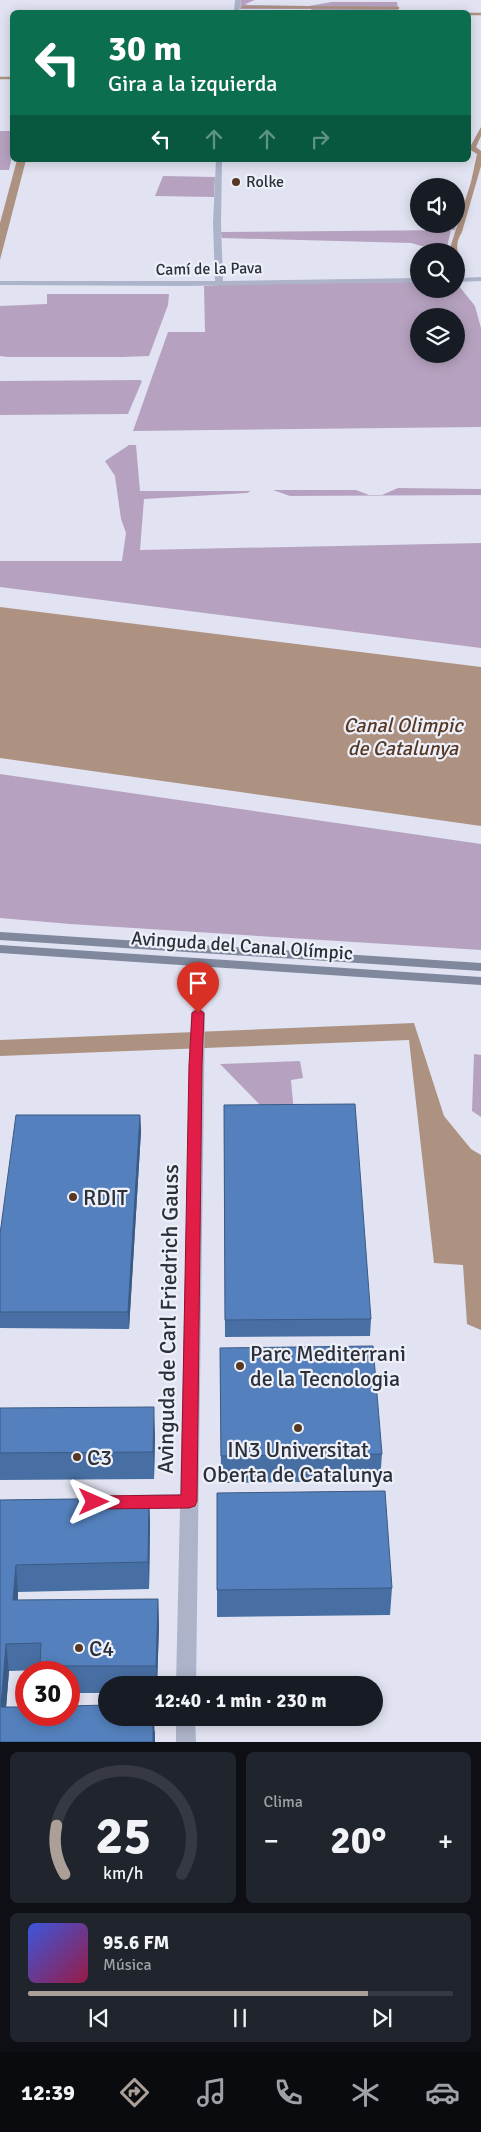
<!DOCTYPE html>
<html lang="es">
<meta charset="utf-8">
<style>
:root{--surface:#171b24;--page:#20242c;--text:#f1f3f6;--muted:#9ea1a6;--line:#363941;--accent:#ac9f98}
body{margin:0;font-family:Signika,sans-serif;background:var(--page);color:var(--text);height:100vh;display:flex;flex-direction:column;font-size:19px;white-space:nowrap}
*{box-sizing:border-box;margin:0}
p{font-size:16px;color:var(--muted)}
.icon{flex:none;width:28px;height:28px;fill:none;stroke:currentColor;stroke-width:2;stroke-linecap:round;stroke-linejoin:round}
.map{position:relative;height:1742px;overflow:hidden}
.drawer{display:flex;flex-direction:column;gap:10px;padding:10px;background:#0d0f14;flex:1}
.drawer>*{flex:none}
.hud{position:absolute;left:10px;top:10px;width:461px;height:152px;border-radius:8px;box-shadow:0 2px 12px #0003;background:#0b6e4f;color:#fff;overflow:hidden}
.tools{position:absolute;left:410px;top:178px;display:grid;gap:10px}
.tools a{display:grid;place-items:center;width:55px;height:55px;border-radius:50%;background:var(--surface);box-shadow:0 2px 12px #0003;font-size:25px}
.speed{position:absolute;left:15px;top:1661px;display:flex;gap:10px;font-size:25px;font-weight:700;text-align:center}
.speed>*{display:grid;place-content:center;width:65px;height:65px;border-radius:50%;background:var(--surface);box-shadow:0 2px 12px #0003;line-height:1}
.speed .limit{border:8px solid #d22;background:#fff;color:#111}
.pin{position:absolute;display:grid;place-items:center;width:42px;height:42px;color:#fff;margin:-51px -21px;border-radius:50% 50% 50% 0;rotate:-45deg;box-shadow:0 0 5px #0007}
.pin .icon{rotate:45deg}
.me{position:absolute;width:55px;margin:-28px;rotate:90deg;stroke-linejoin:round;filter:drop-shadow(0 0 4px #0008)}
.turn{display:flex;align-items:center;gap:18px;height:105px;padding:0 15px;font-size:22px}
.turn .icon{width:65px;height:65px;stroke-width:2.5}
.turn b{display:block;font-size:35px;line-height:42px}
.lanes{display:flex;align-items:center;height:48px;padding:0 15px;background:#0003;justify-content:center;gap:25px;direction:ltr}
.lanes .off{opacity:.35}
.big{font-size:38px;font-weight:800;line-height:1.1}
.drawer .tile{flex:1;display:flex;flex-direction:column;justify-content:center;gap:8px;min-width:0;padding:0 18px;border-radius:8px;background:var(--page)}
.drawer .dial{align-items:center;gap:0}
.dial svg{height:130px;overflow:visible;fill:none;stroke:var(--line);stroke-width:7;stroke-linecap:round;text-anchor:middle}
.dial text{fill:var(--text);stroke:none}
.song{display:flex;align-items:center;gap:15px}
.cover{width:60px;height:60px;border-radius:8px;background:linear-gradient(135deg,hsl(230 70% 55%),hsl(340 70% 35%))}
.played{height:5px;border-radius:2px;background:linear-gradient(90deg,var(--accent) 80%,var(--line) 80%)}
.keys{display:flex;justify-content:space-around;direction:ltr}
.heat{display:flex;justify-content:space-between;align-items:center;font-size:28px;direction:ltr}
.drawer .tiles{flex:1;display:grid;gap:10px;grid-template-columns:1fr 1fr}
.tile:last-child{grid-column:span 2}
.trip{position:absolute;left:98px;top:1676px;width:285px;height:50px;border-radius:25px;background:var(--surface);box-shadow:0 2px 12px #0003;font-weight:800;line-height:50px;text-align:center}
.dock{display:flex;height:80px;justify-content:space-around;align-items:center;background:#090b0e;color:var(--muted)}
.dock .icon{width:35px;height:35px}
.dock .on{color:var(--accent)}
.dock b{font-size:22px;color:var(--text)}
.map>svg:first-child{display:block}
</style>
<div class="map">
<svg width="481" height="1742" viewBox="0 0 481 1742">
<rect width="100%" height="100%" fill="#e1e3f2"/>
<path fill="#b6a2c0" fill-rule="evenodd" d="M 241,0 L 255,0 L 245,4 L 249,5 L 309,6 L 332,2 L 397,2 L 398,12 L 313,12 L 311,9 L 240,9 Z
M 0,131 L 12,131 L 12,157 L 9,170 L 0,170 Z
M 163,176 L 215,177 L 214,197 L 155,196 Z
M 456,203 L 463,203 L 455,230 L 451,230 L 446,251 C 434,251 423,246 411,243 L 222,238 L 221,232 L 451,230 L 452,224 L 456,224 Z
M 419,282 L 419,289 L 456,289 L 456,285 L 459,286 L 475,306 L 481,328 L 481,427 L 133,431 L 168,332 L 205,332 L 204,286 L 254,283 ZM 419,316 L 456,316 L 456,354 L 419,354 Z
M 47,294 L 169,294 L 168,305 L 149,356 L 123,357 L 8,357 L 0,356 L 0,306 L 47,304 Z
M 140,380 L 142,381 L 128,414 L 0,415 L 0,381 Z
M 129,445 L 136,445 L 140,491 L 251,491 L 247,493 L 144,499 L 140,550 L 481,543 L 481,648 L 0,587 L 0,561 L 122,561 L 126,533 L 121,519 L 115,476 L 105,461 Z
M 398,488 L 481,489 L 481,495 L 290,496 L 273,490 L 356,490 L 369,495 L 382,495 Z
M 0,774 L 481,844 L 481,950 L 70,924 L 0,918 Z
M 474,1054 L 481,1055 L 481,1117 L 472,1111 Z
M 300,1061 L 303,1078 L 291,1080 L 294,1113 L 265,1110 L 220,1064 Z"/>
<path fill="#ad9282" d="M 481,127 L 481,136 L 476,147 L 481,151 L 481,166 L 462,232 C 451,250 462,256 464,274 L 460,274 L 456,269 L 456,251 L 450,251 L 450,248 L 471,182 L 477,154 L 469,149 Z
M 17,160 L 26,160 L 0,260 L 0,223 Z
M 0,607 L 481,667 L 481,826 L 0,758 Z
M 414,1023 L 444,1116 L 471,1149 L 481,1155 L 481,1330 L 467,1324 L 463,1265 L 434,1263 L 409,1040 L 0,1056 L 0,1040 Z"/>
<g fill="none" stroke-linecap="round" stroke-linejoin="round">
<path stroke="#ad9282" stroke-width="2.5" d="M 243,7 L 398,8
M 469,14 L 481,14
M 0,78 L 12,78"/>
<path fill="#adb3c9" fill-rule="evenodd" d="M 235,0 L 241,0 L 239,12 L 234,12 Z
M 216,160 L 222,160 L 221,223 L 223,281 L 419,278 L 419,282 L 185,286 L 0,285 L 0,281 L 215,281 L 213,223 Z
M 481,277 L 481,281 L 456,282 L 456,278 Z
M 198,1009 L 203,1010 L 205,1013 L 196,1685 L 176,1685 L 180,1508 L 134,1509 L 128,1507 L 125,1502 L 128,1497 L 134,1495 L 180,1494 L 191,1013 L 193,1010 Z
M 176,1718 L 195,1718 L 196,1742 L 176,1742 Z"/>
<path fill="#7f889d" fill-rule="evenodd" d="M 0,932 L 481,963 L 481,971 L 0,940 Z
M 0,945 L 481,977 L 481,985 L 0,953 Z"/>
</g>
<path fill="#486fa3" d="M 224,1105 L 371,1319 L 370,1336 L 225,1337 Z
M 140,1115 L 141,1131 L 129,1329 L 0,1328 L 0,1234 Z
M 220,1348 L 382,1454 L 380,1481 L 221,1483 Z
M 0,1408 L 155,1434 L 154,1479 L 0,1480 Z
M 217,1493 L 392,1588 L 390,1615 L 217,1617 Z
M 149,1498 L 150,1525 L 149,1589 L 18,1592 L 18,1600 L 158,1599 L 159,1626 L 157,1685 L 106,1685 L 106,1693 L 69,1693 L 69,1672 L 40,1672 L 40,1670 L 9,1671 L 6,1707 L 155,1731 L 155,1742 L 0,1742 L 0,1500 Z"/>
<path fill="#3b5a84" d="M 140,1115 L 141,1131 L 129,1329 L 128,1312 Z
M 154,1407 L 155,1434 L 154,1479 L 153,1452 Z
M 149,1498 L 150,1525 L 149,1589 L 148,1562 Z
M 16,1565 L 18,1592 L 16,1627 L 13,1600 Z
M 158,1599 L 159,1626 L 157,1685 L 156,1666 Z
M 6,1644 L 9,1671 L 4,1734 L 1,1707 Z
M 153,1718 L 154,1718 L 155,1742 L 153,1742 Z"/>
<path fill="#5481bd" stroke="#3b5a84" d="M 355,1104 L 371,1319 L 225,1320 L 224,1105 Z
M 16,1115 L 140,1115 L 128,1312 L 0,1312 L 0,1234 Z
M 373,1346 L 382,1454 L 221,1456 L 220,1348 Z
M 154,1407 L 153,1452 L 0,1453 L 0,1408 Z
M 385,1491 L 392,1588 L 217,1590 L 217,1493 Z
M 149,1498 L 148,1562 L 16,1565 L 13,1600 L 158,1599 L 156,1666 L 40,1666 L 41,1643 L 6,1644 L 1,1707 L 26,1707 L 26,1715 L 69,1715 L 69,1706 L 106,1705 L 106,1718 L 153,1718 L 153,1742 L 0,1742 L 0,1500 Z"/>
<path fill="#e11d48" stroke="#92132f" d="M 198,1009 L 204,1013 L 202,1065 L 197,1501 L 195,1506 L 189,1508 L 94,1509 L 89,1507 L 86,1502 L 89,1498 L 94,1496 L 181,1495 L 189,1065 L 192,1013 Z"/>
<g fill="#573824" stroke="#edeff9" stroke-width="2">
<circle cx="236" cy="182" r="5"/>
<circle cx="73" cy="1197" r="5"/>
<circle cx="240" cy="1366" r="5"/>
<circle cx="298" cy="1428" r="5"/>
<circle cx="77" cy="1457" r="5"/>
<circle cx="79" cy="1648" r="5"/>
</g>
<g text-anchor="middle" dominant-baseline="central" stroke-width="4.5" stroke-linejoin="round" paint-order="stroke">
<g font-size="16" fill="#2b3038" stroke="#edeff9" text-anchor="start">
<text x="246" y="182">Rolke</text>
</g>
<g font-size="16" fill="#2b3038" stroke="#edeff9">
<text transform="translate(209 269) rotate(-1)">Camí de la Pava</text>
</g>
<g font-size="19" fill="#2b3038" stroke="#edeff9">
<text transform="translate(242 946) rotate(4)">Avinguda del Canal Olímpic</text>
</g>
<g font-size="20" font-style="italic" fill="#573824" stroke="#edeff9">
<text x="403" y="725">Canal Olimpic<tspan x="403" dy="23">de Catalunya</tspan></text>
</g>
<g font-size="22" fill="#2b3038" stroke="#edeff9" text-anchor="start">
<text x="83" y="1197">RDIT</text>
<text x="250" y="1353">Parc Mediterrani<tspan x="250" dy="25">de la Tecnologia</tspan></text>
<text x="298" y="1449" text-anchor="middle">IN3 Universitat<tspan x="298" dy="25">Oberta de Catalunya</tspan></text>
<text x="87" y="1457">C3</text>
<text x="89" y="1648">C4</text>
</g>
<g font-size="22" fill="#2b3038" stroke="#edeff9">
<text transform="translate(168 1319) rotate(-89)">Avinguda de Carl Friedrich Gauss</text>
</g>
</g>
</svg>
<div class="tools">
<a><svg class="icon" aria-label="sound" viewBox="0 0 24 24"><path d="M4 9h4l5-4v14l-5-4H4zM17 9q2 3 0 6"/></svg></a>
<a><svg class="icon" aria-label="search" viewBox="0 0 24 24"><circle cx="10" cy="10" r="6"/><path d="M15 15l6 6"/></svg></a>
<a><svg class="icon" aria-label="layers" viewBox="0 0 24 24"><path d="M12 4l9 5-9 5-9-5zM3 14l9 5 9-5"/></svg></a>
</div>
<div class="speed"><div class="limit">30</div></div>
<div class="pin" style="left:198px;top:1013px;background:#d93025"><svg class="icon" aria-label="arrive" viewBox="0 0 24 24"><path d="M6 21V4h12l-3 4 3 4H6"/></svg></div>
<svg class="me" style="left:94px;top:1502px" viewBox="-20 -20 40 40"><path d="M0-17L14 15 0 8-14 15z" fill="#e11d48" stroke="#fff" stroke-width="4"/></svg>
<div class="trip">12:40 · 1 min · 230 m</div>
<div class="hud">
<div class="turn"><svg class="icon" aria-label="left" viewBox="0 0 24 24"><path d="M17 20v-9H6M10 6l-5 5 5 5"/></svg><div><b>30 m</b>Gira a la izquierda</div></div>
<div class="lanes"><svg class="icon" aria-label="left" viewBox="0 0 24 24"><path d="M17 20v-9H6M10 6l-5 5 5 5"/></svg><svg class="icon off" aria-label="ahead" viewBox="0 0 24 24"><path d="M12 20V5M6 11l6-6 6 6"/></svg><svg class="icon off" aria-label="ahead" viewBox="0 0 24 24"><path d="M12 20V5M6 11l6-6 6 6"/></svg><svg class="icon off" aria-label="right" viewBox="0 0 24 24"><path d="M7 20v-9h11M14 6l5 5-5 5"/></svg></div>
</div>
</div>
<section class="drawer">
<div class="tiles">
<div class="tile dial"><svg viewBox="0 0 100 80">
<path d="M14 69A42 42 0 1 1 86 69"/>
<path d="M14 69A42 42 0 0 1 9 39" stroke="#ac9f98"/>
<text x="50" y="56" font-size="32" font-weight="700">25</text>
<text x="50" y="72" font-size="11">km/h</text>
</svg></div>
<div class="tile"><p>Clima</p>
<div class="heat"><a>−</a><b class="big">20°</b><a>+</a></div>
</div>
<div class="tile">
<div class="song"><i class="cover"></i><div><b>95.6 FM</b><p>Música</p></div></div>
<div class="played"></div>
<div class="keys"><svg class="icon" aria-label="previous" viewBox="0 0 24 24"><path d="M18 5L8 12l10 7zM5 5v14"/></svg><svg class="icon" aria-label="pause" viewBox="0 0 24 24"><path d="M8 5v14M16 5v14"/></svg><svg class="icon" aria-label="next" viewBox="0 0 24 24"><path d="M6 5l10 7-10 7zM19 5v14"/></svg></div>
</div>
</div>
</section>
<nav class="dock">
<b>12:39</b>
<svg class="icon on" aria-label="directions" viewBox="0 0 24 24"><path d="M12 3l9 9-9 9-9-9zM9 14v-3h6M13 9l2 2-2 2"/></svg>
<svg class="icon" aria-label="music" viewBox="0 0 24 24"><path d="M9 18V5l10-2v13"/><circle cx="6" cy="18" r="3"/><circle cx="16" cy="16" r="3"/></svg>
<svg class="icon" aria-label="phone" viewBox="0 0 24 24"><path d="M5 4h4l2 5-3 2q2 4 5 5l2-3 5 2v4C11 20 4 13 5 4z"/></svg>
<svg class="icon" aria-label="climate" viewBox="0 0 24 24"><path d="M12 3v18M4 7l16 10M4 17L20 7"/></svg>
<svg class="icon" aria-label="car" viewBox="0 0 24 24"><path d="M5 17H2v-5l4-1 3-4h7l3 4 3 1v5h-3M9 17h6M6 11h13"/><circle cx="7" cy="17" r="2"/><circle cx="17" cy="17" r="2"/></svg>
</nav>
